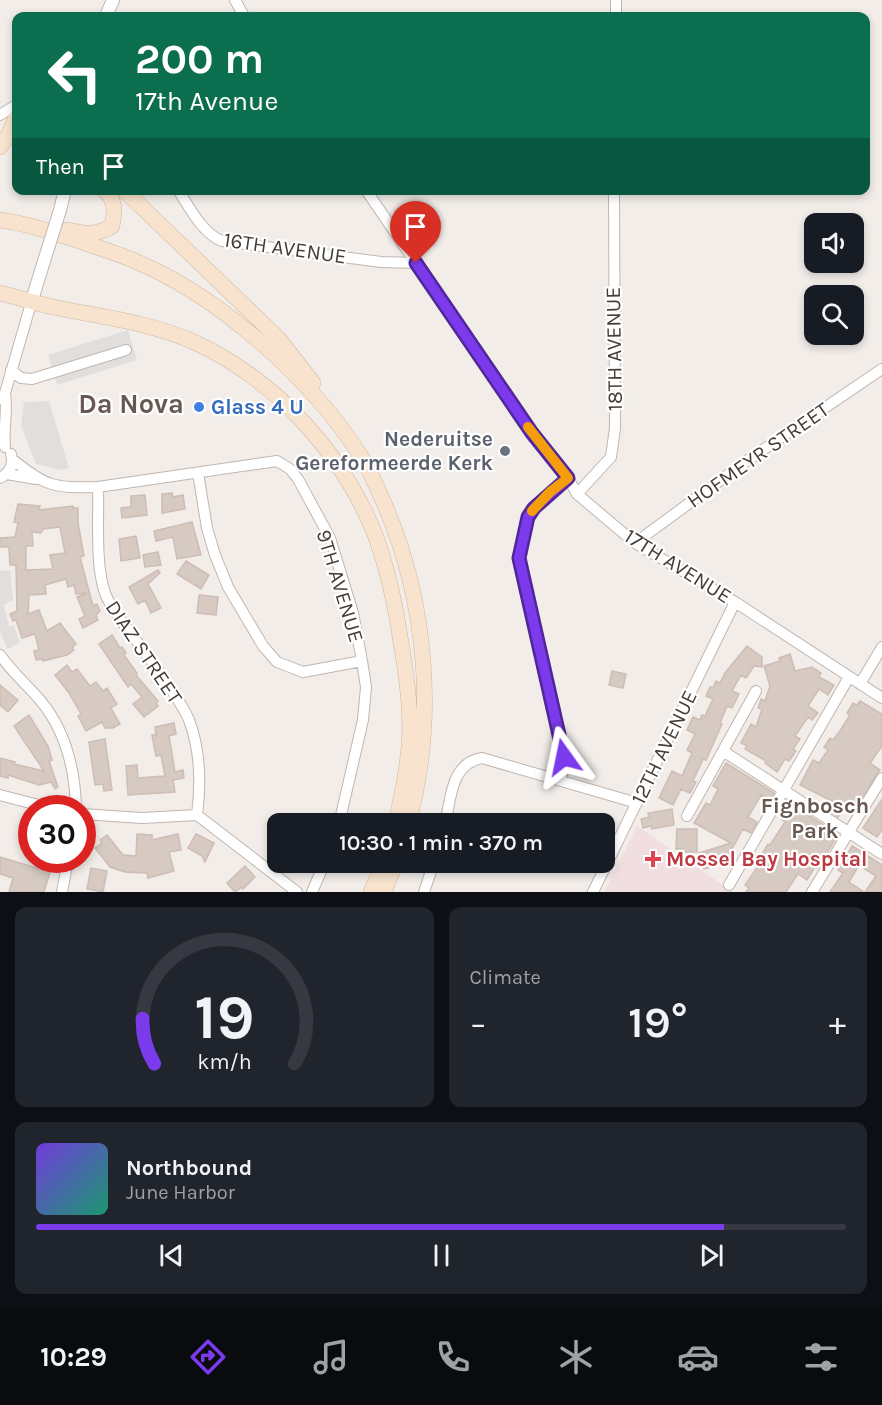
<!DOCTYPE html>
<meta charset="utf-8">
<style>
:root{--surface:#171b24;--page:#20242c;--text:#f1f3f6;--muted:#9ea1a6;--line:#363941;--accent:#7c3aed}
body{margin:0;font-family:Karla,sans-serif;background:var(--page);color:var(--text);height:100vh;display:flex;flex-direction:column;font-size:22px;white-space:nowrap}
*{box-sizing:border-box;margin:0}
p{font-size:20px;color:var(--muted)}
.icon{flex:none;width:33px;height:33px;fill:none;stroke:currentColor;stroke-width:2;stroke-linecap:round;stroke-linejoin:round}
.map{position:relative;height:892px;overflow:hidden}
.side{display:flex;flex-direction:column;gap:15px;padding:15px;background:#0d0f14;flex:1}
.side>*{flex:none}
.top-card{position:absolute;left:12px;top:12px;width:858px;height:183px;border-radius:12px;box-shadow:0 3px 9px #0003;background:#0b6e4f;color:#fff;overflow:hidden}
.controls{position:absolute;left:804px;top:213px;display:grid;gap:12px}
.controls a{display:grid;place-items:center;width:60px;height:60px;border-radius:12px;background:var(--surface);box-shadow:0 3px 9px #0003;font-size:30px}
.speed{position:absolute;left:18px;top:795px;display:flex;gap:12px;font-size:30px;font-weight:700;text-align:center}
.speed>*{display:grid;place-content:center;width:78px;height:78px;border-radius:50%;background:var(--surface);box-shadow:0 3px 9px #0003;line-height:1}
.speed .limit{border:9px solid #d22;background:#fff;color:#111}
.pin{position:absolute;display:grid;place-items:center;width:51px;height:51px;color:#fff;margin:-62px -26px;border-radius:50% 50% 50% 0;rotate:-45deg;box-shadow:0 0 6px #0007}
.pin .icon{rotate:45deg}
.me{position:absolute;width:66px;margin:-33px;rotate:348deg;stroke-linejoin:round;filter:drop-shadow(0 0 4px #0008)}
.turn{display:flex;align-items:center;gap:21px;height:126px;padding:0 24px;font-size:27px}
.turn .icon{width:78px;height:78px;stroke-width:2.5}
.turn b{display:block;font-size:42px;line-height:51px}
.then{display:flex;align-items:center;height:57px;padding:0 24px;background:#0003;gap:12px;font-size:22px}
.big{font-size:45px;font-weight:600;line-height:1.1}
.side .widget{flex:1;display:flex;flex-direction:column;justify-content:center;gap:9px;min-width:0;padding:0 21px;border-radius:12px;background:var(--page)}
.side .dial{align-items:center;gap:0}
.dial svg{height:156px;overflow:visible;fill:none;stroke:var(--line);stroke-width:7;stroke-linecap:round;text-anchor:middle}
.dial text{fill:var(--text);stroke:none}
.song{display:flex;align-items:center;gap:18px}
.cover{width:72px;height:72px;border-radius:9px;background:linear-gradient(135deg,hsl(260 70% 55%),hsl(160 70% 35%))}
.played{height:6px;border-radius:3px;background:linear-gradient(90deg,var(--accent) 85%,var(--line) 85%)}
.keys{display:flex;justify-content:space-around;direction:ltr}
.heat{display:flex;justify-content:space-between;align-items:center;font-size:33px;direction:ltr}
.side .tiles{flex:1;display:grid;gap:15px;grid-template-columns:1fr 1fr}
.widget:last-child{grid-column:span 2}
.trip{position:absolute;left:267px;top:813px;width:348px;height:60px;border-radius:12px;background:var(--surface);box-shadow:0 3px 9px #0003;font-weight:600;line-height:60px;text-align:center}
.menu{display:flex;height:96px;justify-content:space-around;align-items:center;background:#090b0e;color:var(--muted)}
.menu .icon{width:42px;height:42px}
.menu .on{color:var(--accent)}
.menu b{font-size:27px;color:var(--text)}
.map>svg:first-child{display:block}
</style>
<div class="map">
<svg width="882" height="892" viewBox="0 0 882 892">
<rect width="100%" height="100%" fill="#f2ede9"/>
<path fill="#f1dee0" d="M 637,826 L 733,892 L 605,892 Z"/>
<path fill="#e1dfdd" d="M 128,330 L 137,360 L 57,385 L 48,355 Z
M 49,401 L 69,468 L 61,470 L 36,464 L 21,426 L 24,402 Z
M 10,570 L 13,600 L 4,605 L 9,626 L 14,625 L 20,642 L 8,649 L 0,633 L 0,571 Z"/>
<path fill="#d6cac3" stroke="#cdbdb4" stroke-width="1.5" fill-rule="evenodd" d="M 172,493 L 173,497 L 183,495 L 185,509 L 162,513 L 162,494 Z
M 145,495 L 147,515 L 122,518 L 121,508 L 131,507 L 131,496 Z
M 18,504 L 40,506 L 39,510 L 73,506 L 73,508 L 78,508 L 78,523 L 84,556 L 80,557 L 93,606 L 97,604 L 100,611 L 96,615 L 98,620 L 83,628 L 79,619 L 85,616 L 77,597 L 87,593 L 76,594 L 74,585 L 68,587 L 66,579 L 45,585 L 46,594 L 29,595 L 28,614 L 39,610 L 47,631 L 60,623 L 76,644 L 72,648 L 74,650 L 67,655 L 43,661 L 43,659 L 36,660 L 34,651 L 39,650 L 35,634 L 22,638 L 16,620 L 13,621 L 10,614 L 17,611 L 16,565 L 10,565 L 9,547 L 0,547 L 0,538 L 15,537 L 18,523 L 14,522 ZM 60,527 L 65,553 L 50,555 L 53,569 L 26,570 L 26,546 L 33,546 L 32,532 L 41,533 L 43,529 Z
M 192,522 L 201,555 L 177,559 L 173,537 L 156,541 L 154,531 Z
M 136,536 L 140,558 L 121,561 L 119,539 Z
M 158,552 L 161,565 L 145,567 L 143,555 Z
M 186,561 L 209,575 L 201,589 L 177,574 Z
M 158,570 L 160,573 L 148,584 L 161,608 L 151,613 L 145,600 L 138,604 L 129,587 Z
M 199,595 L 218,597 L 216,615 L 197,613 Z
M 112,635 L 120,648 L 122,647 L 126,653 L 124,655 L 137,673 L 136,675 L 158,701 L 156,703 L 158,706 L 144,717 L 133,704 L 142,697 L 131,684 L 128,687 L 99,644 Z
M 747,646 L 762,657 L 762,667 L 754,666 L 746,678 L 741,675 L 732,691 L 739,694 L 732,708 L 727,706 L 720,723 L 722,724 L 706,760 L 703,759 L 693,781 L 696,782 L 690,793 L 681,789 L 673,805 L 659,798 L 672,771 L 682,776 L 692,753 L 687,750 L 695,734 L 687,730 L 693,717 L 700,720 L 702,715 L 705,716 L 713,699 L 706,696 L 710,687 L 713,688 L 716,681 L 720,683 L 725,673 Z
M 790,654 L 795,671 L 812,667 L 821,673 L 819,677 L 834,685 L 828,695 L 819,689 L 808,706 L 818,713 L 812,720 L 808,717 L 795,736 L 800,739 L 793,749 L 796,751 L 789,761 L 785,759 L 777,772 L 765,763 L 766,761 L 745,749 L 747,746 L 741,743 L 751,724 L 756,727 L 762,709 L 758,708 L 761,699 L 765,701 L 770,686 L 764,666 L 780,661 L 779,658 Z
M 67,665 L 72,672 L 77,669 L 90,686 L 96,682 L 103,691 L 107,688 L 117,704 L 111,708 L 120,724 L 113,728 L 105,728 L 102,722 L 86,731 L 78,716 L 81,714 L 69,693 L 55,675 Z
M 612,671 L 626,674 L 623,688 L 609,685 Z
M 0,685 L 18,700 L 8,712 L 0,705 Z
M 860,701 L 882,714 L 882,746 L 870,763 L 880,770 L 853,811 L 846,806 L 838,817 L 827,809 L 832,801 L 800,785 L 813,760 L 819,763 L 828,750 L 824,747 L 830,738 L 833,740 L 840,731 L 850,715 L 847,713 L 853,703 L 857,705 Z
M 29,715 L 48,746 L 52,760 L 49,761 L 58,787 L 55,789 L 51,782 L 39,785 L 8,775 L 8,778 L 0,776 L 0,758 L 15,762 L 14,764 L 44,771 L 14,726 Z
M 174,723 L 176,734 L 169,736 L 175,772 L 183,770 L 184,778 L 173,780 L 175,792 L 128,795 L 126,766 L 137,765 L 138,778 L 165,776 L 161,755 L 156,756 L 152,735 L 156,735 L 155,727 Z
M 105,739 L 112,790 L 104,791 L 103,784 L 95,785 L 89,742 Z
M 726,763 L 774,793 L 770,800 L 761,795 L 748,817 L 757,822 L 751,833 L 743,829 L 732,849 L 735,860 L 704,869 L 699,853 L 731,843 L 694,823 L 706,803 L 710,805 L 718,789 L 713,786 Z
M 882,799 L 882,830 L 877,837 L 863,828 Z
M 795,807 L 830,829 L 829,831 L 837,837 L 817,868 L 815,867 L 807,880 L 798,874 L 786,892 L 746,892 L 749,888 L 745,885 L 765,856 L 762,854 L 768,844 L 770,845 L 785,822 L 781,819 L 786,812 L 790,814 Z
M 672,809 L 674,825 L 652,829 L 651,826 L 643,828 L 641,819 L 649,817 L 648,813 Z
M 677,829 L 697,829 L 697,852 L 681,852 L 682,849 L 676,849 Z
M 137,834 L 152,835 L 152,840 L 178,834 L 181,850 L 169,852 L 174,871 L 148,878 L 147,873 L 125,872 L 110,867 L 95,848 L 102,843 L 100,840 L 107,835 L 123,855 L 136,856 Z
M 196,834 L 214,843 L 205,862 L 202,856 L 188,848 Z
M 852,846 L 882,865 L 882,892 L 865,892 L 876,876 L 859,865 L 849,882 L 864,892 L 830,892 L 843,873 L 838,870 Z
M 0,857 L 50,872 L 44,892 L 9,892 L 13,878 L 0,874 Z
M 245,866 L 255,877 L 243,889 L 242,887 L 235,892 L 227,883 Z
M 91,868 L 107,871 L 103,892 L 87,889 Z"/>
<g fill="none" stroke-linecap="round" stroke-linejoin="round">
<defs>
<path id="minor" d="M 235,0 L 244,16
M 616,0 L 616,16
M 0,115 L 16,105
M 178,190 C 190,208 202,233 222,241 L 381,262 L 416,263
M 366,190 L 532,433 L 568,478 L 577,494 L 635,543 L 735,602 L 882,698
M 11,370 L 21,378 L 32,379 L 126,350
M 5,393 C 8,411 3,429 5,447
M 0,399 L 5,393 L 32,300
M 12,459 C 46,487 54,488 98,487 L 277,461 L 290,469 L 298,479 L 330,538 L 353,613 L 362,661 L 366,687 L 363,720 L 339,824
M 198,473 L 207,528 L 215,555 L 228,587 L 263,646 L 277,662 L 303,672 L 362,661
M 7,474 L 36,479
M 0,478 C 10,473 14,465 11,454
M 98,487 C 99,517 95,565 105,593 C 112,611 126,627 138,643 C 152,663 180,698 189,720 C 200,749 201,784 197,815
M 577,494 L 611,457 L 615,428 L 614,190
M 635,543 L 748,460 L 882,369
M 0,655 C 12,672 27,685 40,700 C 66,731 75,770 76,808
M 860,684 L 882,647
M 723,751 L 882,854
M 561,780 L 564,757 L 563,750 L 519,558 L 528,517 L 534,508 L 550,492 L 568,478
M 0,795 L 50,808
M 82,814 L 142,818 L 197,815 L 297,892
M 687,816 L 756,691
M 445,824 C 451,798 451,763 482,758 L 637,803
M 729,885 L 849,677
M 62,892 L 68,860
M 312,892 L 325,862
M 424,892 L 434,862
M 593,892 L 735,602
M 812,892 L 882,778"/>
<path id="tertiary" d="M 106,16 L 113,0
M 60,210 L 65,190
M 32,300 L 40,274"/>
<path id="secondary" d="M 0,147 L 9,134 L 16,118
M 124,190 L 279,339 L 313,383
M 0,220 C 28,224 52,232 79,241 C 96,247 114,252 130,259 C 218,294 312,379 362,458 C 371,472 377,488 384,503 C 427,602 437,719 408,824
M 68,230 C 86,234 95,236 112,226 C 115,212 116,200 104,190
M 0,293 C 18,297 35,303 53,307 C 101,317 149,322 194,342 C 276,380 343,453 376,537 C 388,571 396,608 401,643 C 407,677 412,713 409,747 C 407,773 401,798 396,824
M 371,892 L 384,862
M 384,892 L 396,862"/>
</defs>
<use href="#minor" stroke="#c0b6b0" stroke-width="12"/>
<use href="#tertiary" stroke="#c0b6b0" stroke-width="14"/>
<use href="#secondary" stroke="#cfb8a0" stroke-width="16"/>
<use href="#minor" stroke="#fff" stroke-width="10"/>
<use href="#tertiary" stroke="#fff" stroke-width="12"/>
<use href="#secondary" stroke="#f8e3ce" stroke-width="15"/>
<defs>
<path id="tertiary-bridge" d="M 40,274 L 60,210"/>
</defs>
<use href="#tertiary-bridge" stroke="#c0b6b0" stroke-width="14" stroke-linecap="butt"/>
<use href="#tertiary-bridge" stroke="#fff" stroke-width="12"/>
</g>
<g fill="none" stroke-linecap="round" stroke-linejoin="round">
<defs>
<path id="route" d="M 416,263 L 532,433 L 568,478 L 534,508 L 528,517 L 519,558 L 564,757"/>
</defs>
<use href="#route" stroke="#51269a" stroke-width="15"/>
<use href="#route" stroke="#7c3aed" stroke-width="10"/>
<path stroke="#f59e0b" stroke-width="10" d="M 528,427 L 568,478 L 550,492 L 532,511"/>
</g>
<circle fill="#3f7fe0" stroke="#fff" stroke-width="2" cx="199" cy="407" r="6"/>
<circle fill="#6b7280" stroke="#fff" stroke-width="2" cx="505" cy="451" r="6"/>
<path fill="#e0444e" stroke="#fff" stroke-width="2" d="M650 850h6v6h6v6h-6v6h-6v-6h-6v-6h6z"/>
<g text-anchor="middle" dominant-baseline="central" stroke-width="4.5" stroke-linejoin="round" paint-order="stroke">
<g font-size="21" fill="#453d38" stroke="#fff">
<text transform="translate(285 248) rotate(8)">16TH AVENUE</text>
<text transform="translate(614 349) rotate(-91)">18TH AVENUE</text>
<text transform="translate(758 455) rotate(-35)">HOFMEYR STREET</text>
<text transform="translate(678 566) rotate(32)">17TH AVENUE</text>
<text transform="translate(340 586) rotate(73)">9TH AVENUE</text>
<text transform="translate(144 652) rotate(56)">DIAZ STREET</text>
<text transform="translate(664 747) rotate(-64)">12TH AVENUE</text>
</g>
<g font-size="21" font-weight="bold" fill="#366cbe" stroke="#fff" text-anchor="start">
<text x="211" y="407">Glass 4 U</text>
</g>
<g font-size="21" font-weight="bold" fill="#5b616d" stroke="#fff" text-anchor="end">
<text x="493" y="439">Nederuitse<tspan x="493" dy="24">Gereformeerde Kerk</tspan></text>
</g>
<g font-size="21" font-weight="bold" fill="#be3a42" stroke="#fff" text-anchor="start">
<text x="666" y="859">Mossel Bay Hospital</text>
</g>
<g font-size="22" font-weight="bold" fill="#675951" stroke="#fff">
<text x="815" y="806">Fignbosch<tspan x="815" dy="25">Park</tspan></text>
</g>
<g font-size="27" font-weight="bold" fill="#675951" stroke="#fff">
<text x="131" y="404">Da Nova</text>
</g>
</g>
</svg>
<div class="controls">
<a><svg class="icon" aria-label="sound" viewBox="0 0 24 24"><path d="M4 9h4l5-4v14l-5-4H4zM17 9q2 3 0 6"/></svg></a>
<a><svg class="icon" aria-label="search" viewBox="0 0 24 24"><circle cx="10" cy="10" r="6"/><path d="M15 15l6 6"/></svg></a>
</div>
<div class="speed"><div class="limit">30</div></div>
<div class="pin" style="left:416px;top:263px;background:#d93025"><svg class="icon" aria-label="arrive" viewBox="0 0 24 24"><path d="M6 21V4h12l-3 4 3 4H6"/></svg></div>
<svg class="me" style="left:564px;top:757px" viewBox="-20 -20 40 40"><path d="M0-17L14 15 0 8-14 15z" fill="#7c3aed" stroke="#fff" stroke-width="4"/></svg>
<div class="trip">10:30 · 1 min · 370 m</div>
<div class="top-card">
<div class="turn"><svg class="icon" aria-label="left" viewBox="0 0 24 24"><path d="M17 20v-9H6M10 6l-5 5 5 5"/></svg><div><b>200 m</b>17th Avenue</div></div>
<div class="then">Then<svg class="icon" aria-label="arrive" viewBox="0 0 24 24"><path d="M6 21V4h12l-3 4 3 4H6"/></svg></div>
</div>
</div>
<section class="side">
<div class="tiles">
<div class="widget dial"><svg viewBox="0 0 100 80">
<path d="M14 69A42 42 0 1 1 86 69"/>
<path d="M14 69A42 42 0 0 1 8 46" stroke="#7c3aed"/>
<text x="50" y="56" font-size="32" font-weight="700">19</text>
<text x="50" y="72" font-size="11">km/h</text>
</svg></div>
<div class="widget"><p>Climate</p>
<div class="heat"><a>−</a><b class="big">19°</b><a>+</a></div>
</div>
<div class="widget">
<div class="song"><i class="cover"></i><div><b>Northbound</b><p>June Harbor</p></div></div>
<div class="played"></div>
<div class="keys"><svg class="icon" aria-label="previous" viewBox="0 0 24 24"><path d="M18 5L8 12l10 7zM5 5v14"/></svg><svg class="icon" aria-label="pause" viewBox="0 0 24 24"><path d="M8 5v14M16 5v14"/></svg><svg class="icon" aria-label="next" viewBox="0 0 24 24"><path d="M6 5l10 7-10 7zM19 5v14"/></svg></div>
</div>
</div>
</section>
<nav class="menu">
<b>10:29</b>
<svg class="icon on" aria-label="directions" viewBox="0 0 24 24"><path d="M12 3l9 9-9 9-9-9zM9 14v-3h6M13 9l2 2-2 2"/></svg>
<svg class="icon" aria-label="music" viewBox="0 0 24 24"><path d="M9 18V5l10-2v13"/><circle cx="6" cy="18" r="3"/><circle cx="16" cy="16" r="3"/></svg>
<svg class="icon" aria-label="phone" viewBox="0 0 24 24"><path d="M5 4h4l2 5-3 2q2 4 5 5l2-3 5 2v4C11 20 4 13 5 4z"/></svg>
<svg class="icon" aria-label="climate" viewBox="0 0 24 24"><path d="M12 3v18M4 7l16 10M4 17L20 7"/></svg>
<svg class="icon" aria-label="car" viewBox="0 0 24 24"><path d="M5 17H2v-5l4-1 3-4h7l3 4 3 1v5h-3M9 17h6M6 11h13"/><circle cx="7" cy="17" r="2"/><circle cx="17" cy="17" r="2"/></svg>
<svg class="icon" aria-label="filters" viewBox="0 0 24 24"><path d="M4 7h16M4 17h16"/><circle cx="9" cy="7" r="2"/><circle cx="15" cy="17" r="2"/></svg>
</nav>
